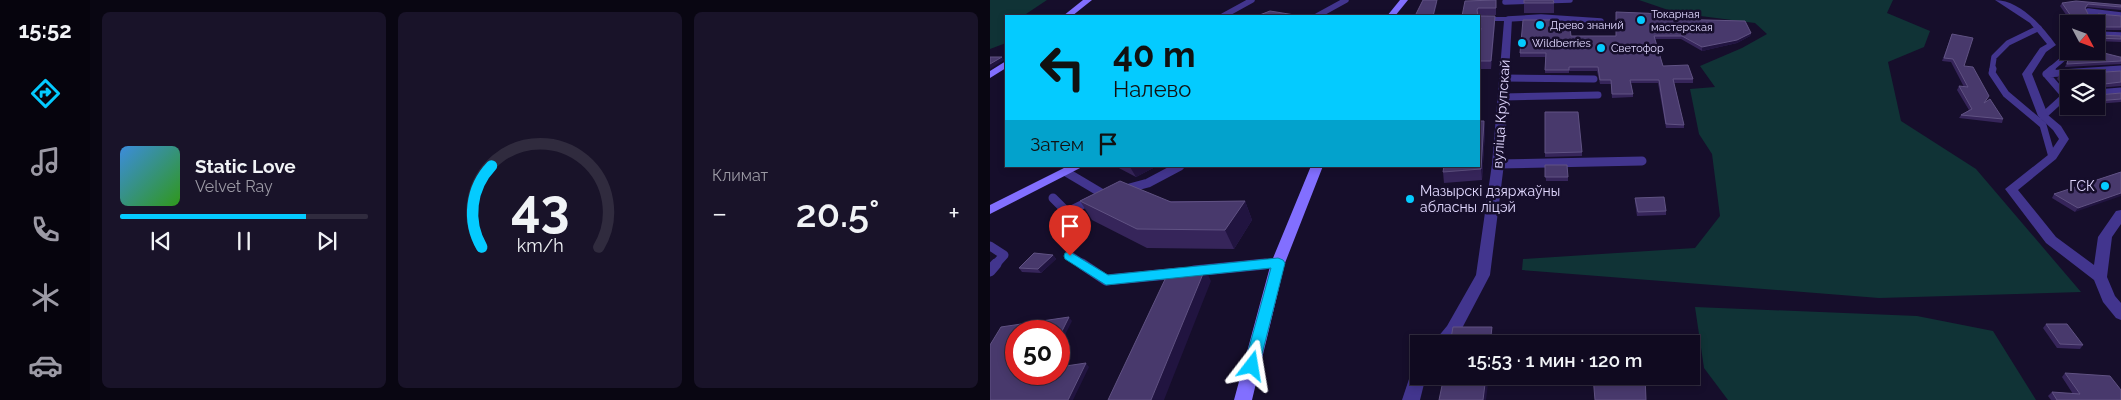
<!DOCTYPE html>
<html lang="ru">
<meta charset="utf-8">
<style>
:root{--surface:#100a20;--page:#191329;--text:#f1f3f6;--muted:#9c9aa5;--line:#302b3e;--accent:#04cbff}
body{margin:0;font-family:Raleway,sans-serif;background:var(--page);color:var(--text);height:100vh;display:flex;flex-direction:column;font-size:19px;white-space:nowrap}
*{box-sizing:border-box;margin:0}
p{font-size:16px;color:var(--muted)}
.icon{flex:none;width:28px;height:28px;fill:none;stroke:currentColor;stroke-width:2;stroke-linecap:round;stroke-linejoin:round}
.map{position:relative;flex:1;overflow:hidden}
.sheet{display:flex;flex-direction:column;gap:12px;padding:12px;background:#090612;width:900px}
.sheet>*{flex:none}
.guide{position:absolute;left:15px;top:15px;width:475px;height:152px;border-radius:0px;box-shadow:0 2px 8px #0003,0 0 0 1px var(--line);background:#04cbff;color:#111;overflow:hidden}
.needle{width:32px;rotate:131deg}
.fabs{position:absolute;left:1070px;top:15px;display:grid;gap:10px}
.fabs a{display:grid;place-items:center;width:45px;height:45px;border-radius:0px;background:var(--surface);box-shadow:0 2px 8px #0003,0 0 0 1px var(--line);font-size:25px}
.speed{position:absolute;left:15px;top:320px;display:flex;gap:10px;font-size:25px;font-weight:700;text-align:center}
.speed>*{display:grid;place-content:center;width:65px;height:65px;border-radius:50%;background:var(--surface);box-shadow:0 2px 8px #0003,0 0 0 1px var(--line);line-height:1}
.speed .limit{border:8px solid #d22;background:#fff;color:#111}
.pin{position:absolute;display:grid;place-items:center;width:42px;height:42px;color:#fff;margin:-51px -21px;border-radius:50% 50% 50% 0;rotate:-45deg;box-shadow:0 0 5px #0007}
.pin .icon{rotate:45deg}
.me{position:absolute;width:55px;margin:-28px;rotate:14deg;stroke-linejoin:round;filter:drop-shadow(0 0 4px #0008)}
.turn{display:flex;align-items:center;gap:18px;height:105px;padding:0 25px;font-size:22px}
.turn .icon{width:65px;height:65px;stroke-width:2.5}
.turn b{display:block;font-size:35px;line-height:42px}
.then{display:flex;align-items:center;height:48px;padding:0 25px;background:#0003;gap:10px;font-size:19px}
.big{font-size:38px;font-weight:600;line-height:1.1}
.sheet .tile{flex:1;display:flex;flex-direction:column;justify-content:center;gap:8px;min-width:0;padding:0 18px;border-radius:8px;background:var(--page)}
.sheet .dial{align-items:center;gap:0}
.dial svg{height:130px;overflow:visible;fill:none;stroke:var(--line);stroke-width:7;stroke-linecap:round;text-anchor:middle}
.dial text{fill:var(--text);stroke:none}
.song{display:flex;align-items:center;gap:15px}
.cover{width:60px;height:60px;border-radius:8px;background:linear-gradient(135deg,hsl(210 70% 55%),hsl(110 70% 35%))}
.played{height:5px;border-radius:2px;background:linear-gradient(90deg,var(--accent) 75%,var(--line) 75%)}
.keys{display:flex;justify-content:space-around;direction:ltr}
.heat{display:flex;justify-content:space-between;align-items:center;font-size:28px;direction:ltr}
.sheet .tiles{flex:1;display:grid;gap:12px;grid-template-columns:repeat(3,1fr)}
.trip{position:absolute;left:420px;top:335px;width:290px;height:50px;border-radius:0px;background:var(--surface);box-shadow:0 2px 8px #0003,0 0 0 1px var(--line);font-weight:600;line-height:50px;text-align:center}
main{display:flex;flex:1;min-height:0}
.tabs{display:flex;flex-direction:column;width:90px;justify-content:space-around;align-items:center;background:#06040d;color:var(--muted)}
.tabs .icon{width:35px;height:35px}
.tabs .current{color:var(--accent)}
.tabs b{font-size:22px;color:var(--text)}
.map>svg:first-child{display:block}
</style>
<main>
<nav class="tabs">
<b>15:52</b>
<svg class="icon current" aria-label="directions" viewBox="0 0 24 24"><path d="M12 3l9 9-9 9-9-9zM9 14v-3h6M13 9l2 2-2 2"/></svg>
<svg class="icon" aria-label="music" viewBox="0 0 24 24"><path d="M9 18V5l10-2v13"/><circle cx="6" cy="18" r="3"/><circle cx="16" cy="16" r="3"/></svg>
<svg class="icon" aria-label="phone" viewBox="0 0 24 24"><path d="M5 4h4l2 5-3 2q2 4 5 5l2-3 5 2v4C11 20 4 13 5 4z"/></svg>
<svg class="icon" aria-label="climate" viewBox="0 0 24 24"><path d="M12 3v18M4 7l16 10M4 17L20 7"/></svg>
<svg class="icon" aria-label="car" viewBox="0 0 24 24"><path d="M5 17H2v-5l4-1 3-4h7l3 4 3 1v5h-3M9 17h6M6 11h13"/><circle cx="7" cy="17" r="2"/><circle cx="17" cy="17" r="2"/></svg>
</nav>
<section class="sheet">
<div class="tiles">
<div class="tile">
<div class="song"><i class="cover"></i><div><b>Static Love</b><p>Velvet Ray</p></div></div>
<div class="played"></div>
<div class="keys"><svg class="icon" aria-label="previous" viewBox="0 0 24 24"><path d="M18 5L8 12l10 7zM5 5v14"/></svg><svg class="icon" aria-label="pause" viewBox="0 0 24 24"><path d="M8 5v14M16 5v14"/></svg><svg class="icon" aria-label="next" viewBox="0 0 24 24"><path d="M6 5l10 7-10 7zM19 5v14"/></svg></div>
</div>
<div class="tile dial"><svg viewBox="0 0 100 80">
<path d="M14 69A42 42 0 1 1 86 69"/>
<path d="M14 69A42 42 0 0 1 20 19" stroke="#04cbff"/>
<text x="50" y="56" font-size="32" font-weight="700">43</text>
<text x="50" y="72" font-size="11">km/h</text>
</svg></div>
<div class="tile"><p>Климат</p>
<div class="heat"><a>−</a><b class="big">20.5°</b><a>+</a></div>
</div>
</div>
</section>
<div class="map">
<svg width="1131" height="400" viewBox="0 0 1131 400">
<rect width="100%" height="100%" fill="#160e2b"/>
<path fill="#103336" d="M 0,0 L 57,0 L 33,16 L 16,16 L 16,43 L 0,49 Z
M 649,0 L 903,0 L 897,13 L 940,31 L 934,47 L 898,62 L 911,121 L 986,169 L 1091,292 L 889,298 L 532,270 L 533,259 L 705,248 L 730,216 L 722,154 L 709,134 L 700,89 L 725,87 L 710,66 L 752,48 L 777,34 L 765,23 L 687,13 Z
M 705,307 L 927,316 L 1003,331 L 1046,400 L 738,400 L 714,368 Z"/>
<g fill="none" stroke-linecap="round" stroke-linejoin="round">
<path stroke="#42358e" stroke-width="5.5" d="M 515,2 L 580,0
M 233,16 L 262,0
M 327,16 L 356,0
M 518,19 L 551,17 L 611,21
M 1079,24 L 1073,24 L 1079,29
M 1087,24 L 1105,23 L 1098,11 L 1131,15
M 1106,34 L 1131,35
M 1002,70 L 1004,57 L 1018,43 L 1049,28
M 1060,70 L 1074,58 L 1089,51
M 1112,70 L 1131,69"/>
<path stroke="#42358e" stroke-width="7" d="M 1003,69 L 1002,73 L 1016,94 L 1053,125 L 1062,157
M 1056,74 L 1131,69
M 515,78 L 604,79
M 1106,93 L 1131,91
M 513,97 L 608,95
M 1053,116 L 1075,96 L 1056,74 L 1062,69"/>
<path stroke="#42358e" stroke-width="9" d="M 508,164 L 652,161
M 76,172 L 113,194 L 119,193
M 132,190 L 158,183 L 190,166
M 63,198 L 77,212 L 102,200
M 0,246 L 14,255 L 5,265
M 80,256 L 94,265
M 262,265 L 288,263"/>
<path stroke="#42358e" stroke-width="11" d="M 92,264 L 116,280 L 189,273
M 0,271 L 6,264
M 204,271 L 275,264"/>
<path fill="#42358e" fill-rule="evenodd" d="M 1005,0 C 1030,0 1053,27 1066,45 L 1056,52 L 1042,74 L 1058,115 L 1071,126 L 1079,139 L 1066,159 L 1028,190 L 1066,237 L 1104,265 L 1108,237 L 1126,211 L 1131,210 L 1131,224 L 1122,237 L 1117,277 L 1125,296 L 1131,303 L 1131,320 L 1126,318 L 1113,302 L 1104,280 L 1056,243 L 1015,189 L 1058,155 L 1069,139 L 1063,130 L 1048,116 L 1032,74 L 1050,48 L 1057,44 L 1040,23 Z
M 489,17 L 518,17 L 522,19 L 514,164 L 500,275 L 469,334 L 460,344 L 442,344 L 457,326 L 486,275 L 502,164 L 514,21 L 489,21 Z
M 429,365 L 429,376 L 436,376 L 430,400 L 412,400 L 423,367 Z"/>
<path fill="#826fff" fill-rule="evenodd" d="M 93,0 L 102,0 L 82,16 L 73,16 Z
M 410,0 L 418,0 L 405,16 L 397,16 Z
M 16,61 L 16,68 L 0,78 L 0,71 Z
M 78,166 L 94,166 L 0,214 L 0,205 Z
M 321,166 L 333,166 L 295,263 L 262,400 L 244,400 L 281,263 Z"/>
</g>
<path fill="#36255a" d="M 506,0 L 506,15 L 489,16 L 505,16 L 505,23 L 501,69 L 489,69 L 489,41 L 490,36 L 489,36 L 489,16 L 475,1 Z
M 534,3 L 564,3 L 564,13 L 534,13 Z
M 1072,3 L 1131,5 L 1131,10 L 1097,7 L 1095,9 L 1099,16 L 1097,19 L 1086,19 L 1083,22 L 1079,19 L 1070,6 Z
M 1108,14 L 1131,16 L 1131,30 L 1106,30 L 1106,24 L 1109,24 L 1110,22 L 1107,17 Z
M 677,19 L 761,33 L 760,36 L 747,43 L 712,51 L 691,39 L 665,39 L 673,66 L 703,79 L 703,83 L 684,83 L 694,125 L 694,128 L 676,128 L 668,83 L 641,83 L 643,94 L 643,97 L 622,98 L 621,84 L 610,84 L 607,71 L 579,71 L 579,73 L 555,73 L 555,57 L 530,57 L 530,53 L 566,28 L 581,36 L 626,36 Z
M 962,34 L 974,66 L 999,96 L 996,101 L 1013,119 L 1012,123 L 969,118 L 971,115 L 979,110 L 967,90 L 969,86 L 974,87 L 961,62 L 952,61 Z
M 1106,34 L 1107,35 L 1131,36 L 1131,42 L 1106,41 Z
M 1131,57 L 1131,64 L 1075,67 L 1078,59 Z
M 1131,71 L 1131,86 L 1106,88 L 1106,79 L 1079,79 L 1079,89 L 1072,85 L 1067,79 L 1069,75 Z
M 1106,93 L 1108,95 L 1131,93 L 1131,102 L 1106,104 Z
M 555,112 L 592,152 L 592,156 L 555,157 Z
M 494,121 L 495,131 L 492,180 L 454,183 L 453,172 Z
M 555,165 L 578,177 L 578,181 L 556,181 Z
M 125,166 L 167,166 L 146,177 Z
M 1131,172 L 1085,212 L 1062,198 L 1064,194 Z
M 645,198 L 676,211 L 676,215 L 647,216 L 645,202 Z
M 90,201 L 255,201 L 262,220 L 244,249 L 157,248 L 102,220 Z
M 63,255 L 66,259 L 51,273 L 32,272 L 29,268 Z
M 1056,324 L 1093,345 L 1090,349 L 1067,348 L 1053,328 Z
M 1075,373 L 1131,400 L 1061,400 L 1058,396 L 1062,392 L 1083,394 L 1072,377 Z"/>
<path fill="#211440" d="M 447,0 L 447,4 L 444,16 L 443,16 Z
M 505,16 L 505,23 L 501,69 L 501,61 Z
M 761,33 L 760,36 L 747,43 L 712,51 L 712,47 Z
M 12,57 L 14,60 L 0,69 L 0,64 Z
M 494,121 L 495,131 L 492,180 L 491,169 Z
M 141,166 L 167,166 L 146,177 L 140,167 Z
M 1131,193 L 1131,196 L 1085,212 L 1088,208 Z
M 255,201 L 262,220 L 244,249 L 235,230 Z
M 63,255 L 66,259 L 51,273 L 48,269 Z
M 215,269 L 221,281 L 174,400 L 161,400 Z
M 79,317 L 82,321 L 69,347 L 69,337 Z
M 502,327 L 503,344 L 500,344 Z
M 96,363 L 99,367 L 83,400 L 78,400 Z
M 496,376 L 499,376 L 496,400 L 493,400 Z"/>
<path fill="#48396c" stroke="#605283" d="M 433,0 L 447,0 L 443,16 L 425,16 Z
M 506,0 L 506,8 L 488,8 L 487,10 L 488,16 L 505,16 L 501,61 L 489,61 L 489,41 L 491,28 L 489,28 L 489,16 L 472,16 L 475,1 Z
M 534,0 L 563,0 L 564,3 L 534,3 Z
M 1086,1 L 1131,5 L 1131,7 L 1098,4 L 1095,8 L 1099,16 L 1088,16 L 1085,19 L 1081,16 L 1072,3 Z
M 280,11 L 311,16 L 267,16 Z
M 626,12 L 677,14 L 677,19 L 755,21 L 761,33 L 747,40 L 712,47 L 692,36 L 664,36 L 673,66 L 698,65 L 703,79 L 683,79 L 694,125 L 676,124 L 669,80 L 640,80 L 643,94 L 622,94 L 621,80 L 610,80 L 608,67 L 579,67 L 579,70 L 555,70 L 556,53 L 530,53 L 533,20 L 565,20 L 566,28 L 580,28 L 581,36 L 626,36 Z
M 1108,14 L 1131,16 L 1131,27 L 1106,27 L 1106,24 L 1109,24 L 1111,19 Z
M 962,34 L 983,38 L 974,66 L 983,67 L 999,96 L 994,103 L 1000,99 L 1013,119 L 971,115 L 982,109 L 969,86 L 978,87 L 963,59 L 954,58 Z
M 1106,34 L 1107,35 L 1131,36 L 1131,39 L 1106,38 Z
M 1093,51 L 1106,51 L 1130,57 L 1131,57 L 1131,61 L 1077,64 L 1078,59 Z
M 0,57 L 12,57 L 0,64 Z
M 1131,71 L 1131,82 L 1106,85 L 1106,79 L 1079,79 L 1079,84 L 1074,81 L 1069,75 Z
M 1106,93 L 1108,95 L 1131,93 L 1131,99 L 1106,101 Z
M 555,112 L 588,112 L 592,152 L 555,153 Z
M 489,121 L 494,121 L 491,169 L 453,172 L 454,166 L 489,166 Z
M 555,165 L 577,165 L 578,177 L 555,177 Z
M 1131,172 L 1131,193 L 1088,208 L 1064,194 Z
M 130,181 L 181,202 L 255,201 L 235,230 L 147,229 L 90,201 Z
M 674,197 L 676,211 L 648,212 L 645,198 Z
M 44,253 L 63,255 L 48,269 L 29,268 Z
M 215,269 L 161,400 L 118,400 L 178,273 Z
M 79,317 L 69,337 L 69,331 L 26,331 L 26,374 L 69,374 L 69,367 L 96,363 L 78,400 L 0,400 L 0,345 L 11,327 Z
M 1056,324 L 1077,324 L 1093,345 L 1070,344 Z
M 463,327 L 502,327 L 500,344 L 460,344 Z
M 1075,373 L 1120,376 L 1131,390 L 1131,400 L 1067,400 L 1062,392 L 1090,394 Z
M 454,376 L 496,376 L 493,400 L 449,400 Z
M 603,376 L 655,376 L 656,400 L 605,400 Z"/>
<path fill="#04cbff" stroke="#0384a6" d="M 80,252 L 118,275 L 288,258 L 293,260 L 295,263 L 268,370 L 262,372 L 257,370 L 254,366 L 281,268 L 116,285 L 75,259 L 74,256 L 75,253 Z"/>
<g fill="#04cbff" stroke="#160e2b" stroke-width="2">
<circle cx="651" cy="20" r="5"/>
<circle cx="550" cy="25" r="5"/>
<circle cx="532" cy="43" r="5"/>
<circle cx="611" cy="48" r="5"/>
<circle cx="1115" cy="186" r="5"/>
<circle cx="420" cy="199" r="5"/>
</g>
<g text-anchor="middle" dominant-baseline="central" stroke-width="5" stroke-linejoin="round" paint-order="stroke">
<g font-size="11" fill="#e1d8ff" stroke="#160e2b" text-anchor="start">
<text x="661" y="14">Токарная<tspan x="661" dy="13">мастерская</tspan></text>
<text x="560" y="25">Древо знаний</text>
<text x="542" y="43">Wildberries</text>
<text x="621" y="48">Светофор</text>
</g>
<g font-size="14" fill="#e1d8ff" stroke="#160e2b">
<text transform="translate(511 114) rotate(-86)">вуліца Крупскай</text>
</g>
<g font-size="14" fill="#e1d8ff" stroke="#160e2b" text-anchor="end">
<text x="1105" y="186">ГСК</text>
<text x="430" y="191" text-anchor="start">Мазырскі дзяржаўны<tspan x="430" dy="16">абласны ліцэй</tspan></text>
</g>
</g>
</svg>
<div class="fabs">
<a><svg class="needle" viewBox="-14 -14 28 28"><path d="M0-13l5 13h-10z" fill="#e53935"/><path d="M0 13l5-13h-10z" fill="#9c9aa5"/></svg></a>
<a><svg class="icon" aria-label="layers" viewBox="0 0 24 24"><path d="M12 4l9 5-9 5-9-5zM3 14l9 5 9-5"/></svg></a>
</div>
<div class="speed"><div class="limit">50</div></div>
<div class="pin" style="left:80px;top:256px;background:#d93025"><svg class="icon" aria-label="arrive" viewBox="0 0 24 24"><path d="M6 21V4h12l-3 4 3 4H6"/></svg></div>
<svg class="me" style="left:262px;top:366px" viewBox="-20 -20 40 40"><path d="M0-17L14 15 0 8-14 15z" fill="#04cbff" stroke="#fff" stroke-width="4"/></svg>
<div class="trip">15:53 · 1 мин · 120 m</div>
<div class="guide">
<div class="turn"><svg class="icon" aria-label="left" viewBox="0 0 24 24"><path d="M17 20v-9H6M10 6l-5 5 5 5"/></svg><div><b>40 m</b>Налево</div></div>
<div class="then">Затем<svg class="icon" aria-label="arrive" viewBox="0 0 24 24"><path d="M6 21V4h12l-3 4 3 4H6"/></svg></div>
</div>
</div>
</main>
